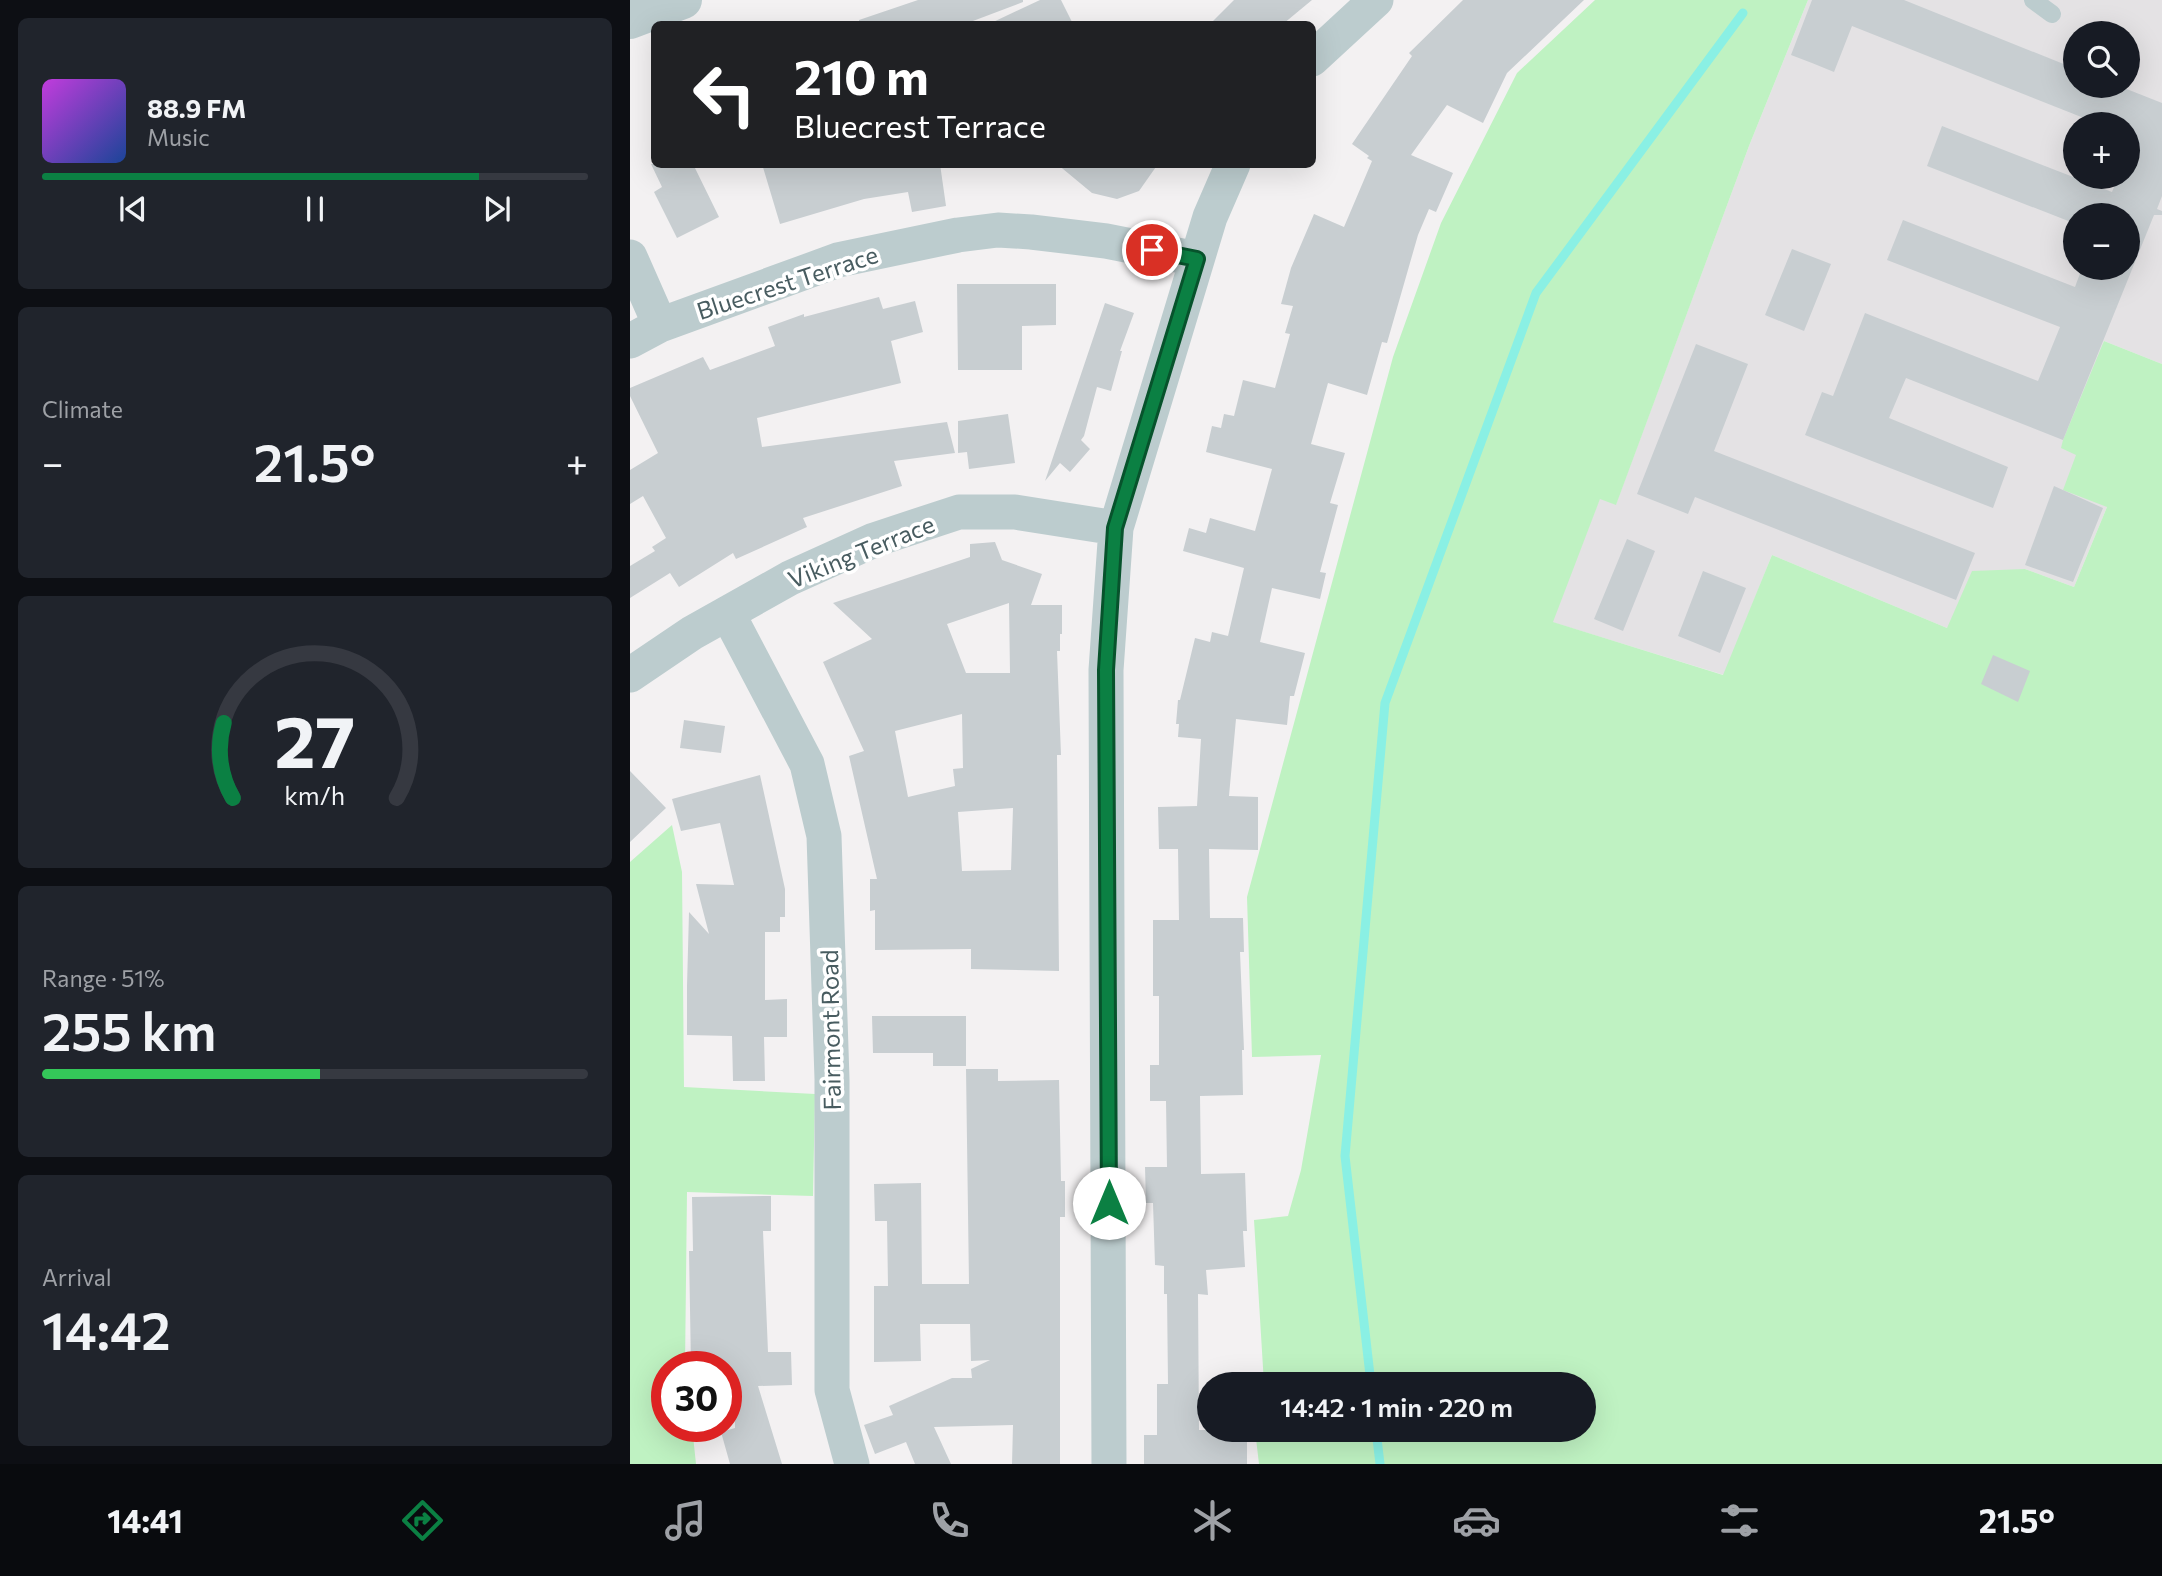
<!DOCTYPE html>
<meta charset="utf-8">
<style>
:root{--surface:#171b24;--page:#20242c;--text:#f1f3f6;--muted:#9ea1a6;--line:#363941;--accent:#0b8043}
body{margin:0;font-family:Commissioner,sans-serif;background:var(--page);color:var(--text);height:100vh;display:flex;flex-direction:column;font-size:26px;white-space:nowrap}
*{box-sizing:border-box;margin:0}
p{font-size:23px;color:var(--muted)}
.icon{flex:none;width:38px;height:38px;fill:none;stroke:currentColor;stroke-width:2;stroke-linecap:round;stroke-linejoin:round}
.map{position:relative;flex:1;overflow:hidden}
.sheet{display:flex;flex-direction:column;gap:18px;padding:18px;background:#0d0f14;width:630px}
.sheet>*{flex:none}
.hud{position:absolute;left:21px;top:21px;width:665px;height:147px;border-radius:10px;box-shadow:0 7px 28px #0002;background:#202124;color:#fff;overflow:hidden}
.tools{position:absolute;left:1433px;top:21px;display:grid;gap:14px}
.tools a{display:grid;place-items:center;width:77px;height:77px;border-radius:50%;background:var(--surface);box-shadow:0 7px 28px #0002;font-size:35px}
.speed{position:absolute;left:21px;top:1351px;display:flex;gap:14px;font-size:35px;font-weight:700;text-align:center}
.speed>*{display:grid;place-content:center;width:91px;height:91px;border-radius:50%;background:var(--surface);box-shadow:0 7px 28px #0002;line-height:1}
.speed .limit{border:10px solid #d22;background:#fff;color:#111}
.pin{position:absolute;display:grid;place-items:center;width:60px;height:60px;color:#fff;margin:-30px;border:4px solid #fff;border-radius:50%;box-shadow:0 2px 7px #0007}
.me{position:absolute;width:77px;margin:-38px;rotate:0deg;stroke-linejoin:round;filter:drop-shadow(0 0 5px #0008)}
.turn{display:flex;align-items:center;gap:24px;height:147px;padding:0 28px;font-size:32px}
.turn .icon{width:91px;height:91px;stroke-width:2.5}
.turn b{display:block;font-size:49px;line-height:60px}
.big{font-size:52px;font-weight:600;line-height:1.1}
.sheet .widget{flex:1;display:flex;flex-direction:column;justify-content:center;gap:10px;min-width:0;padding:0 24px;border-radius:10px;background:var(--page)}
.sheet .dial{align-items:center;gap:0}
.dial svg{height:182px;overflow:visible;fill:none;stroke:var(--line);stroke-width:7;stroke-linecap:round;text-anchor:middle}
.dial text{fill:var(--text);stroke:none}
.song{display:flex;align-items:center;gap:21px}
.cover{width:84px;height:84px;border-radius:10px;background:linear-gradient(135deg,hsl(290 70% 55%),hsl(220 70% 35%))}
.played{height:7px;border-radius:4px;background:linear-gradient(90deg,var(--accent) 80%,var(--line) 80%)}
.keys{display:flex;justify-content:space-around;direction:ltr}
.heat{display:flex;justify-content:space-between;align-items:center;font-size:38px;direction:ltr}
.charge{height:10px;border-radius:5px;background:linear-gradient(90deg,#34c759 51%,var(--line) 0)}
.trip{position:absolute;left:567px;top:1372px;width:399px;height:70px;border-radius:35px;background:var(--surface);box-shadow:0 7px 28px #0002;font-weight:600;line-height:70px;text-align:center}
.dock{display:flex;height:112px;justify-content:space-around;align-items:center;background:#090b0e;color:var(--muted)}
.dock .icon{width:49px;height:49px}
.dock .active{color:var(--accent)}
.dock b{font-size:32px;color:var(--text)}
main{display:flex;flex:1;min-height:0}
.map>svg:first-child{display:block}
</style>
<main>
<section class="sheet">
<div class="widget">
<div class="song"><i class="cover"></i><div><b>88.9 FM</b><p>Music</p></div></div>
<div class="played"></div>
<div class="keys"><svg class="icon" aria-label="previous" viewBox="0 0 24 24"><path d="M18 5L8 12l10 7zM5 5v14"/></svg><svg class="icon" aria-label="pause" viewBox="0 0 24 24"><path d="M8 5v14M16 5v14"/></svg><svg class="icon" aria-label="next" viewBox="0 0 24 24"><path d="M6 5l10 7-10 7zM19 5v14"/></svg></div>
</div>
<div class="widget"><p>Climate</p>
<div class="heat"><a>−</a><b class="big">21.5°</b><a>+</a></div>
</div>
<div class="widget dial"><svg viewBox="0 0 100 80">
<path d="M14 69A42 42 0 1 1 86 69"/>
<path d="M14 69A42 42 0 0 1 10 36" stroke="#0b8043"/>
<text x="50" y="56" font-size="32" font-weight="700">27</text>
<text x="50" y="72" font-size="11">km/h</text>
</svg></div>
<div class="widget"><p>Range · 51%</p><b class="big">255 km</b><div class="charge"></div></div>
<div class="widget"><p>Arrival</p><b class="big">14:42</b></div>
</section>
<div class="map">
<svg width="1532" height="1464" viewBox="0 0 1532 1464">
<rect width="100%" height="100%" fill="#f3f1f2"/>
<path fill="#e4e2e4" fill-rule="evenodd" d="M 1178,0 L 1532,0 L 1532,364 L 1474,341 L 1446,454 L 1477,507 L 1444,587 L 1395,569 L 1317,628 L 1142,555 L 1094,675 L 922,622 L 970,498 L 986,504 L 1119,146 ZM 1446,33 L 1498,33 L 1498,86 L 1446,86 ZM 1446,124 L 1498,124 L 1498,177 L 1446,177 ZM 1446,215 L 1498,215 L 1498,268 L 1446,268 Z"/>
<path fill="#bff2c2" d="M 965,0 L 1178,0 L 1119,146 L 986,505 L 970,499 L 923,622 L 1093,675 L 1142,555 L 1317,628 L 1342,571 L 1395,569 L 1444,587 L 1477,507 L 1433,490 L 1446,455 L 1431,448 L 1433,440 L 1474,341 L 1532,364 L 1532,1464 L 629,1464 L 625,1430 L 954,1430 L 954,1384 L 634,1384 L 624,1220 L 658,1216 L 671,1170 L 691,1055 L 622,1057 L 617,897 L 763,357 L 811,223 L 887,73 Z
M 42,825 L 52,872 L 54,1087 L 185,1094 L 183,1196 L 57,1192 L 55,1367 L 37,1367 L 37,1426 L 62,1426 L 66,1464 L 0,1464 L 0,862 Z"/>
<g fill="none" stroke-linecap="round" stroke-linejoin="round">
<path stroke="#8af0e4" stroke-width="9" d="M 741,1384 L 715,1156 L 755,703 L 906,293 L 1113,13
M 746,1430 L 750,1464"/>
</g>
<path fill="#c8ced1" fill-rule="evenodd" d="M 288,0 L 393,0 L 393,2 L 335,24 L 229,24 L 229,20 Z
M 410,0 L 431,0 L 443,24 L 359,24 Z
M 604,0 L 682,0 L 653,24 L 580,24 Z
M 833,0 L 954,0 L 877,73 L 853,123 L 817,105 L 781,155 L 823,173 L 806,212 L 799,209 L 788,235 L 757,343 L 752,342 L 737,395 L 698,383 L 681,444 L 715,453 L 700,503 L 708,505 L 690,572 L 696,573 L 690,599 L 642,588 L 630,642 L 675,653 L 664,696 L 660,696 L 657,725 L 606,719 L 599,796 L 628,797 L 628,850 L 579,849 L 580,918 L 613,918 L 614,952 L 610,952 L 614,1050 L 612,1050 L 613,1095 L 570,1096 L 571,1174 L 615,1173 L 617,1231 L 613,1231 L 615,1267 L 576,1270 L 578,1295 L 568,1294 L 569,1430 L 617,1430 L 617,1464 L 514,1464 L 514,1435 L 527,1435 L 527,1384 L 538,1384 L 537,1294 L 534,1294 L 534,1266 L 525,1265 L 523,1203 L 516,1203 L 515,1167 L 537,1167 L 536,1101 L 520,1101 L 520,1065 L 529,1065 L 529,996 L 523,996 L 523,920 L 549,920 L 548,849 L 529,849 L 528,807 L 567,806 L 571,739 L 548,737 L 549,724 L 546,724 L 548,700 L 550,700 L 565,638 L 580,642 L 582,632 L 598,636 L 614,568 L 553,551 L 559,528 L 576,533 L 580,518 L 625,531 L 642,469 L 576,452 L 582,426 L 591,428 L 594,414 L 604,416 L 613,380 L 645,388 L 660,334 L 655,333 L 663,306 L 651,304 L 661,268 L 684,214 L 714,227 L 742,161 L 737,158 L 739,156 L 722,144 L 782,56 L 779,53 Z
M 1182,0 L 1274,0 L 1446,69 L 1446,86 L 1489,86 L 1532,103 L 1532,196 L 1527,209 L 1532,211 L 1532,215 L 1524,215 L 1433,440 L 1276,378 L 1259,418 L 1378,467 L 1363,508 L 1175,435 L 1192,392 L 1203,396 L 1235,313 L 1408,381 L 1430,327 L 1257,260 L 1273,220 L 1445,287 L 1452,268 L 1498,268 L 1498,215 L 1446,215 L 1446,224 L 1297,166 L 1312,126 L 1482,192 L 1488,177 L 1498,177 L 1498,124 L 1469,124 L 1222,26 L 1204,72 L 1182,63 L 1161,55 Z
M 21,164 L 63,164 L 89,217 L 47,238 L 24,192 L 32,187 Z
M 132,164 L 310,164 L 316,206 L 282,212 L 278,192 L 234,199 L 150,224 Z
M 427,164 L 528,164 L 509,191 L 487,199 L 462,193 Z
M 1162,249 L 1201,264 L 1174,331 L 1135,315 Z
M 327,284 L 426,284 L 426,325 L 392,326 L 392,370 L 328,370 Z
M 249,297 L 253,309 L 285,301 L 293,332 L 261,341 L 271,383 L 127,418 L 132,447 L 317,422 L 325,453 L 264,461 L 272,486 L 173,518 L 177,527 L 106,559 L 103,553 L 49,587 L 40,573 L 0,598 L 0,566 L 25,551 L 22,547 L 36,538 L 13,496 L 0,504 L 0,470 L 28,453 L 0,396 L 0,388 L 73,357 L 80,370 L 145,346 L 138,327 L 174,314 L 174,317 Z
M 475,303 L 504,313 L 490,351 L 492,351 L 481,391 L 467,387 L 454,436 L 451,440 L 460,449 L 440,472 L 430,463 L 415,481 Z
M 1066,344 L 1118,364 L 1084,451 L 1345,553 L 1326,600 L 1065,497 L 1058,514 L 1007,494 Z
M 378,414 L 385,463 L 339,469 L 337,452 L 328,453 L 328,421 Z
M 1424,486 L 1473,508 L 1443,582 L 1395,565 Z
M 997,539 L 1025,551 L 993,631 L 964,619 Z
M 365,542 L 372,560 L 412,574 L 401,605 L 432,605 L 432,634 L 430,634 L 430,651 L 427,651 L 431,755 L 427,755 L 429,971 L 341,969 L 341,949 L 245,950 L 245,910 L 240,911 L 240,879 L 247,879 L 219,756 L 234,751 L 193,662 L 242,639 L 203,603 L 340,557 L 340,544 ZM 379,603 L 380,673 L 336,673 L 317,624 ZM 332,714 L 333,768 L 323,769 L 325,786 L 278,797 L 265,731 ZM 383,808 L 381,870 L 332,871 L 328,812 Z
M 1073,571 L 1116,588 L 1090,653 L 1048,636 Z
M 1363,655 L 1400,671 L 1388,702 L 1351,684 Z
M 54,720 L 95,726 L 91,753 L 50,748 Z
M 0,771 L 36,808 L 0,842 Z
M 130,775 L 155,889 L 155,917 L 150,917 L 150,932 L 135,932 L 135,1000 L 157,999 L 157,1037 L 134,1037 L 135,1081 L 103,1081 L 102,1036 L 57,1035 L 57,986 L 59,912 L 79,934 L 66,884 L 104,885 L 90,823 L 51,831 L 42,799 Z
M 242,1016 L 336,1016 L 336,1066 L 303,1066 L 303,1053 L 243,1053 Z
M 336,1069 L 368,1069 L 368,1081 L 429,1080 L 431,1181 L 435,1181 L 435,1217 L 430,1217 L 430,1464 L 382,1464 L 383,1425 L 304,1427 L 321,1464 L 285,1464 L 276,1442 L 245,1454 L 234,1425 L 263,1415 L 259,1406 L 322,1378 L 342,1378 L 341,1369 L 360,1360 L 341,1361 L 340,1324 L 290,1324 L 291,1361 L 244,1362 L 244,1286 L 258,1286 L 257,1221 L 245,1221 L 244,1184 L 291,1183 L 292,1284 L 339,1284 Z
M 141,1196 L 141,1231 L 133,1231 L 138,1352 L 161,1352 L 162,1385 L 128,1386 L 152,1464 L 100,1464 L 91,1432 L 105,1428 L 104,1379 L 96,1379 L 96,1367 L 61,1367 L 59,1251 L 63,1251 L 62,1197 Z"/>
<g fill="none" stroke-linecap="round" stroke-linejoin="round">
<path stroke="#bcccce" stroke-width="18" d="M 1403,0 L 1422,14"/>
<path stroke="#bcccce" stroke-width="35" d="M 682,59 L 746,0
M 0,257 L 30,325
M 0,341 L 30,325 L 208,260 L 328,235 L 368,230 L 401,232 L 476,241 L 567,259
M 98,614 L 177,764 L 194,836 L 202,1079 L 202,1390 L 222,1464
M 0,675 L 62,633 L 160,578 L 244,540 L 329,512 L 385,512 L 486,528
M 479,1464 L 476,670 L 486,528 L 580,217 L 603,164"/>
<path stroke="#bcccce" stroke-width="38" d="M 0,20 L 53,0"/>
</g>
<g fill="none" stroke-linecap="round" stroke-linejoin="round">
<defs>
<path id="route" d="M 479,1203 L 476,670 L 485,528 L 567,259 L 522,250"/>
</defs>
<use href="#route" stroke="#07532c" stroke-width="18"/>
<use href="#route" stroke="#0b8043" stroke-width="12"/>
</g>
<g text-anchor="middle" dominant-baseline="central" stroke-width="7" stroke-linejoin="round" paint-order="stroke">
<g font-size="24" fill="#485c60" stroke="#fff">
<text transform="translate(157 282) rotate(-18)">Bluecrest Terrace</text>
<text transform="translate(231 551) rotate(-22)">Viking Terrace</text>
<text transform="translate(200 1030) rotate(-91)">Fairmont Road</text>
</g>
</g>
</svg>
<div class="tools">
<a><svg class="icon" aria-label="search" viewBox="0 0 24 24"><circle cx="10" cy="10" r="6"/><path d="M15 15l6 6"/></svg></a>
<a>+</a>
<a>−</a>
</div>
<div class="speed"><div class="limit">30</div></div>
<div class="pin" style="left:522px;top:250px;background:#d93025"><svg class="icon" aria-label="arrive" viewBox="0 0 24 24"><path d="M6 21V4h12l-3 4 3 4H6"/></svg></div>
<svg class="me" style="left:479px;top:1203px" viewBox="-20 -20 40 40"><circle r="19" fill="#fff"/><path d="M0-13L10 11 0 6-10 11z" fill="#0b8043"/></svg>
<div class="trip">14:42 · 1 min · 220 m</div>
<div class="hud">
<div class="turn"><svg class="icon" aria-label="left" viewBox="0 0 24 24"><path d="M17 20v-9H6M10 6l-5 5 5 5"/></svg><div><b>210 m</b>Bluecrest Terrace</div></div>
</div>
</div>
</main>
<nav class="dock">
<b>14:41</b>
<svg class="icon active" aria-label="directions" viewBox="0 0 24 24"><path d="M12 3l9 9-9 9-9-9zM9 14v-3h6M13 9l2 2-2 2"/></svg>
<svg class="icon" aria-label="music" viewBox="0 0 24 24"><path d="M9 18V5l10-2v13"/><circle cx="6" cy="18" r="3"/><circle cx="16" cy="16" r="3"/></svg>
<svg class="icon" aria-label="phone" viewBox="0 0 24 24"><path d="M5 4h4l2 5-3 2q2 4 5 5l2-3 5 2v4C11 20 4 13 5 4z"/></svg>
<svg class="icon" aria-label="climate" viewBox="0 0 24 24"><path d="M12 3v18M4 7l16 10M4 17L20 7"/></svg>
<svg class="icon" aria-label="car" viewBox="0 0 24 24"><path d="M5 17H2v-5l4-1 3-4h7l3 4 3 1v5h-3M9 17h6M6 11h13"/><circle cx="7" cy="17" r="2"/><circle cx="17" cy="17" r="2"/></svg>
<svg class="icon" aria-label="filters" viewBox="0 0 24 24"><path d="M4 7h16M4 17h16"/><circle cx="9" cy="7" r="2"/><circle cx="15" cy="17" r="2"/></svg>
<b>21.5°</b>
</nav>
